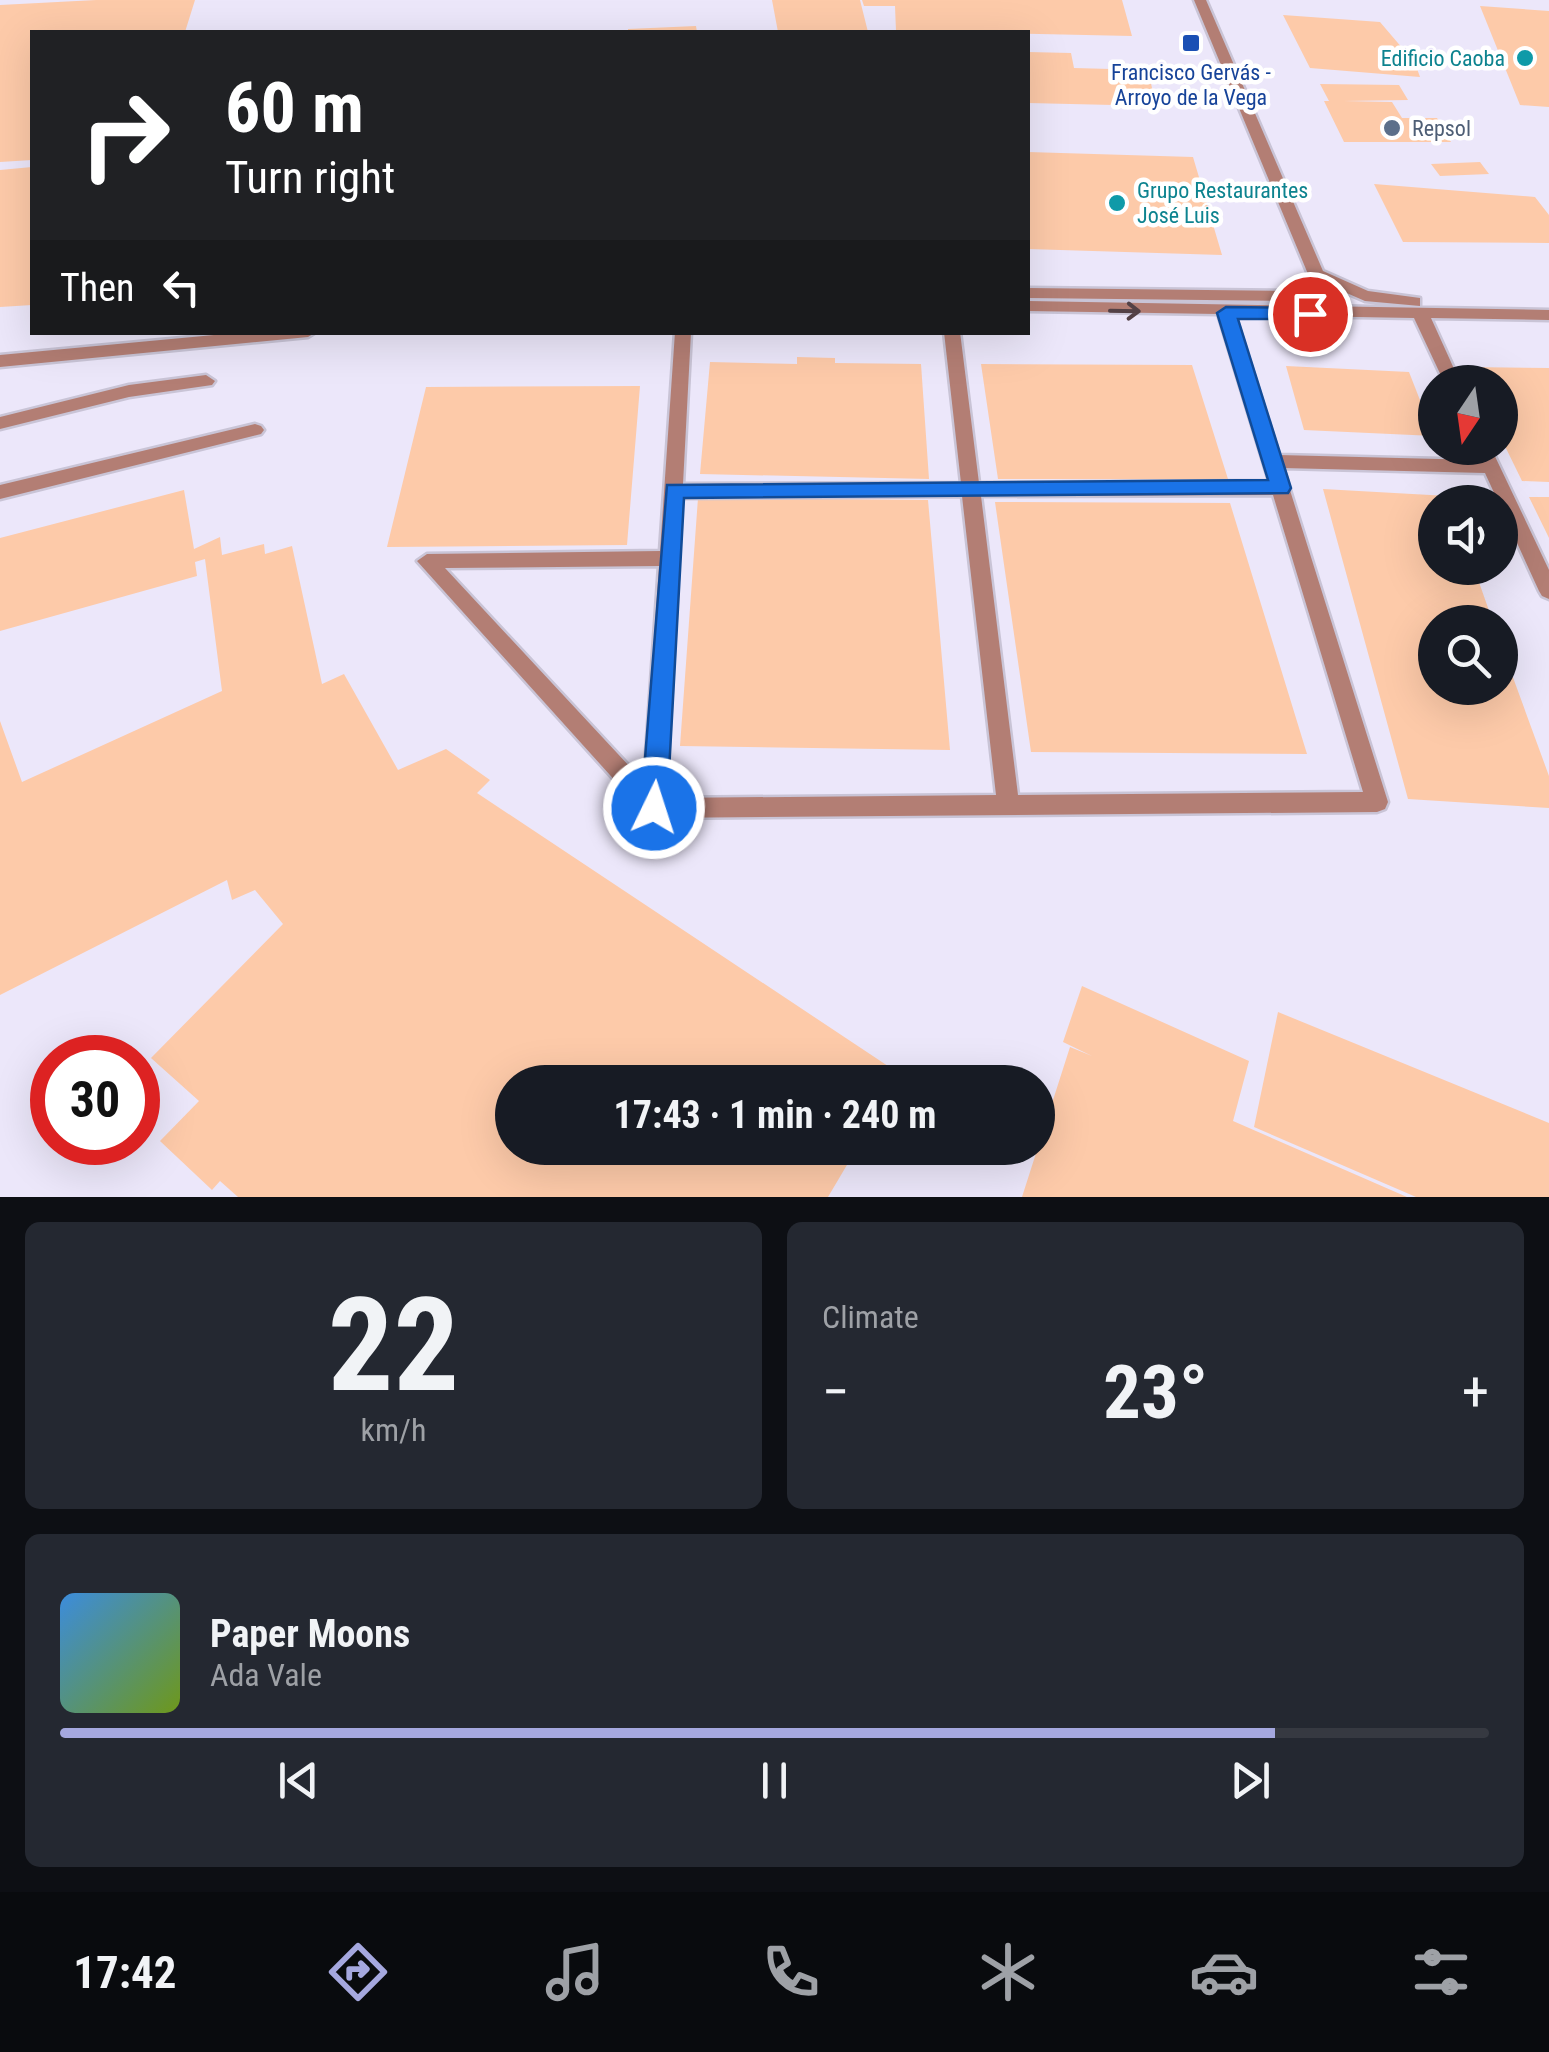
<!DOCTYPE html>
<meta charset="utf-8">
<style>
:root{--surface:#171b24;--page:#242831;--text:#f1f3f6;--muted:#9ea1a6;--line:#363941;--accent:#a5a8df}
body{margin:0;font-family:"Roboto Condensed",sans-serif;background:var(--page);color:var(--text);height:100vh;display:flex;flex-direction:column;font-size:38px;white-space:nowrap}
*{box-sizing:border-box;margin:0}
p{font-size:32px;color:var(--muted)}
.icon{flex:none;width:55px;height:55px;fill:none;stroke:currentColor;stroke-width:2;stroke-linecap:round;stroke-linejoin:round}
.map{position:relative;height:1197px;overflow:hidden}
.details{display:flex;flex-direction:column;gap:25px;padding:25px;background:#0d0f14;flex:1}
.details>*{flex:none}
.top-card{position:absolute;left:30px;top:30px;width:1000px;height:305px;border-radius:0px;box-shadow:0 10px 40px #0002;background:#202124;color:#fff;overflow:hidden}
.needle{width:65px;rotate:193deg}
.tools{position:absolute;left:1418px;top:365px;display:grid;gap:20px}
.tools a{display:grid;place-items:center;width:100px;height:100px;border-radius:50%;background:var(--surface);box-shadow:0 10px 40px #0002;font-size:50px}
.speed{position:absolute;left:30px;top:1035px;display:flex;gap:20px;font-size:50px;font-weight:700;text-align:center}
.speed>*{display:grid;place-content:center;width:130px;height:130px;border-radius:50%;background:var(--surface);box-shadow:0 10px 40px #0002;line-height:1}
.speed .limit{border:15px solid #d22;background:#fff;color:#111}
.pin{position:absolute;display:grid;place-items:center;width:85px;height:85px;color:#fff;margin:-42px;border:5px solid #fff;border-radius:50%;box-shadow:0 2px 10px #0007}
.me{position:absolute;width:110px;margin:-55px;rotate:4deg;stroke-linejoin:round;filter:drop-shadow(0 0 8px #0008)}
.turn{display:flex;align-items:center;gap:35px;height:210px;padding:0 30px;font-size:45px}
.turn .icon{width:130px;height:130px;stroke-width:2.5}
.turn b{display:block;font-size:70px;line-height:85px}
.then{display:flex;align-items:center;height:95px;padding:0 30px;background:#0003;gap:20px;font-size:38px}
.big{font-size:75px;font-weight:700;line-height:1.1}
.details .widget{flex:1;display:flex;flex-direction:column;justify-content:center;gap:15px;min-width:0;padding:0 35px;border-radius:15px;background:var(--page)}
.details .dial{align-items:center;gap:0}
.dial b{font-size:130px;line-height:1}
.song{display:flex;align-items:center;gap:30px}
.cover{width:120px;height:120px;border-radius:15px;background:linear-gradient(135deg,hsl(210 70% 55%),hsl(80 70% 35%))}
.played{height:10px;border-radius:5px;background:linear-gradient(90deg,var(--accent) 85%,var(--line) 85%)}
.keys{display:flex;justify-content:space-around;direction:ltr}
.heat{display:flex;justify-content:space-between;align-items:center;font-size:55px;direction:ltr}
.details .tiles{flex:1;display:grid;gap:25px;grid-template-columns:1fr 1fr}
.widget:last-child{grid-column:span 2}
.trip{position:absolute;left:495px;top:1065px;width:560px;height:100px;border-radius:50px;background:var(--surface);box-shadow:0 10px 40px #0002;font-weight:700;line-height:100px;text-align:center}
.tabs{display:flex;height:160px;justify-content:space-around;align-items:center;background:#090b0e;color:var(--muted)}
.tabs .icon{width:70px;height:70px}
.tabs .current{color:var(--accent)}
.tabs b{font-size:45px;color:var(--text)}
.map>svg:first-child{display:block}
</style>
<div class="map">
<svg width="1549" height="1197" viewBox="0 0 1549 1197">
<rect width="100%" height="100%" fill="#ece7fa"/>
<path fill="#fdcaa9" d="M 96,0 L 195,0 L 185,32 L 32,32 L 32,160 L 0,162 L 0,5 Z
M 772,0 L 860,0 L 868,32 L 778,32 Z
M 862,0 L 1122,0 L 1132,36 L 896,31 L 895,6 L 864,6 Z
M 1480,6 L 1549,11 L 1549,107 L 1520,105 Z
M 1283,15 L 1380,22 L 1415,63 L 1420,77 L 1310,68 Z
M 696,26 L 697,32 L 628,32 L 628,29 Z
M 1028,52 L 1071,53 L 1074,68 L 1148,70 L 1156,106 L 1028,103 Z
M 1320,84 L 1399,85 L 1408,100 L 1344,101 L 1392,102 L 1402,118 L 1437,118 L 1451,142 L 1344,142 L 1324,101 L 1329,101 Z
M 1028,152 L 1193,157 L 1222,255 L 1028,249 Z
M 1480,162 L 1489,174 L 1440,176 L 1431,164 Z
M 32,167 L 32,305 L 0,307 L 0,170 Z
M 1374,184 L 1535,197 L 1549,215 L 1549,243 L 1403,242 Z
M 797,357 L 835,358 L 835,363 L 921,364 L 929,479 L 700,474 L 710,362 L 797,364 Z
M 981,364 L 1192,365 L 1228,479 L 998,479 Z
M 1286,366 L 1409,372 L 1434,436 L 1304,430 Z
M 1465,367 L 1549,368 L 1549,482 L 1522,481 L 1500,436 L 1500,382 L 1473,382 Z
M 640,386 L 627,545 L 387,547 L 426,387 Z
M 1323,489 L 1448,496 L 1450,502 L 1435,502 L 1435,568 L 1474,568 L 1493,622 L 1435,622 L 1435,688 L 1500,688 L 1500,642 L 1549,776 L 1549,808 L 1408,799 Z
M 184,490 L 194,549 L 220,537 L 222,555 L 264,544 L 265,554 L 292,546 L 322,684 L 344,674 L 398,770 L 446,749 L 490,780 L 477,793 L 900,1074 L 895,1082 L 512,1082 L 512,1148 L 857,1148 L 828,1197 L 238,1197 L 220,1181 L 212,1190 L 160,1141 L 199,1101 L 151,1058 L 283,924 L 255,890 L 232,900 L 227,880 L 0,995 L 0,721 L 22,782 L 222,691 L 205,559 L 195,562 L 197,576 L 0,631 L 0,538 Z
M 1529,497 L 1549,497 L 1549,538 Z
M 698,498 L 928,500 L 950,750 L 680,746 Z
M 995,502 L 1230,503 L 1307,754 L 1031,752 Z
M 1082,986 L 1249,1061 L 1233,1121 L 1407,1197 L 1022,1197 L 1070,1047 L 1092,1056 L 1063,1042 Z
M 1278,1012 L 1549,1123 L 1549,1197 L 1416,1197 L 1254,1127 Z"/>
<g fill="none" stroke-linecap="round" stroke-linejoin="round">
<defs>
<path id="lane" d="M 206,375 L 215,381 L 212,385 L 129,397 L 0,429 L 0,417 L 129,385 Z
M 255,424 L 261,426 L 264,430 L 261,434 L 0,499 L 0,485 Z"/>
<path id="street" d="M 1194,0 L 1206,0 L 1323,271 L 1368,291 L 1420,298 L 1420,306 L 1365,301 L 1319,281 L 1312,293 L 1284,301 L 1028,298 L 1028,288 L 1283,291 L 1300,285 L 1308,274 Z
M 1028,301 L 1549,310 L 1549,320 L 1431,318 L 1460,382 L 1444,382 L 1414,318 L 1235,315 L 1279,455 L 1479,460 L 1473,448 L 1491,448 L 1549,570 L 1549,599 L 1542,596 L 1539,591 L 1485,473 L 1283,468 L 1388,802 L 1385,809 L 1377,812 L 654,818 L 646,815 L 417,561 L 427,554 L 660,551 L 675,332 L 691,332 L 683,484 L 961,483 L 944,332 L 960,332 L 979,483 L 1269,481 L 1218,314 L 1028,311 ZM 1273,495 L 1363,792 L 1018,795 L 981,496 ZM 962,496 L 996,795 L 666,798 L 682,498 ZM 659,566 L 644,782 L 445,568 Z
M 246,332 L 316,332 L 308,337 L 0,367 L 0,355 Z"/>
</defs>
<use href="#lane" stroke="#c9c4d6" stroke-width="5"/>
<use href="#street" stroke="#c9c4d6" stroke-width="5"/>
<use href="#lane" fill="#b37e74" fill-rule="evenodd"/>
<use href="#street" fill="#b37e74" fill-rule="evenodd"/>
</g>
<defs><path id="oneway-shaft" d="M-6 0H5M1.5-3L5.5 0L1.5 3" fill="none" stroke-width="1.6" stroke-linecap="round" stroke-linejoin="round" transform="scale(2.5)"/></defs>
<use stroke="#534146" href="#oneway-shaft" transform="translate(1125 311) rotate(1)"/>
<path fill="#1a73e8" stroke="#114b97" stroke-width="2.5" d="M 1226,307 L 1310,308 L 1319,314 L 1310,319 L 1238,319 L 1291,488 L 1288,493 L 684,498 L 667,808 L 663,816 L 654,819 L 645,816 L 641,808 L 667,485 L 1268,480 L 1217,313 Z"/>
<rect fill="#1a4fb4" stroke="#fff" stroke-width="4" x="1181" y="33" width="20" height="20" rx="5"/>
<g fill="#0f9aa8" stroke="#fff" stroke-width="4">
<circle cx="1525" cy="58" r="10"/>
<circle cx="1117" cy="203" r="10"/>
</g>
<circle fill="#5c6f8a" stroke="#fff" stroke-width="4" cx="1392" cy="128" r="10"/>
<g text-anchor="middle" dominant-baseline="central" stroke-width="9" stroke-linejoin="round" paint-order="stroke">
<g font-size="22" fill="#0d838f" stroke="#fff" text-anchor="end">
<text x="1505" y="58">Edificio Caoba</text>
<text x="1137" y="190" text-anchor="start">Grupo Restaurantes<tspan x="1137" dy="25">José Luis</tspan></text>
</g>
<g font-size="22" fill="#164399" stroke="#fff">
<text x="1191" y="72">Francisco Gervás -<tspan x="1191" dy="25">Arroyo de la Vega</tspan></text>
</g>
<g font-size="22" fill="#4e5e75" stroke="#fff" text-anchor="start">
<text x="1412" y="128">Repsol</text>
</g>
</g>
</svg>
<div class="tools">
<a><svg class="needle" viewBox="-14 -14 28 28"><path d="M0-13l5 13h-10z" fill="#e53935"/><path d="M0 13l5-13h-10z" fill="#9ea1a6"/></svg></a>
<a><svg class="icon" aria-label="sound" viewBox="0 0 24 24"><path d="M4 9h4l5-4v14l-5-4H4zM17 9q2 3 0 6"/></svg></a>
<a><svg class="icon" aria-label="search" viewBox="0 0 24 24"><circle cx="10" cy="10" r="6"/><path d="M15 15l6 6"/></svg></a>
</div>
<div class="speed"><div class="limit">30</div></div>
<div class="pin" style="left:1310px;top:314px;background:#d93025"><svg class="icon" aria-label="arrive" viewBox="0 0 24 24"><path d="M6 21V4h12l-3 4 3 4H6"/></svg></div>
<svg class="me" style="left:654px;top:808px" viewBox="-20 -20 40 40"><circle r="17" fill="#1a73e8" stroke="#fff" stroke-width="3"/><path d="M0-11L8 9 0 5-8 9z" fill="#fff"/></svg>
<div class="trip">17:43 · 1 min · 240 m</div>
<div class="top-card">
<div class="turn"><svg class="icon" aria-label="right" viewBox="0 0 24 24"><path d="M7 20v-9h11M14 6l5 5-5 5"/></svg><div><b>60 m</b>Turn right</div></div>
<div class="then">Then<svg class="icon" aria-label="left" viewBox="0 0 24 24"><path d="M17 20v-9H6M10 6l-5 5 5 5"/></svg></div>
</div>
</div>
<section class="details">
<div class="tiles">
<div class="widget dial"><b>22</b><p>km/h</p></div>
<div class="widget"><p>Climate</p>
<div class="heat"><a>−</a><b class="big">23°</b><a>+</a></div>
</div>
<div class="widget">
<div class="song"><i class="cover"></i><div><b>Paper Moons</b><p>Ada Vale</p></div></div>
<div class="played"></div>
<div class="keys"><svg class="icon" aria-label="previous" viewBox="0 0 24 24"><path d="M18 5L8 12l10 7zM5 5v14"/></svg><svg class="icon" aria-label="pause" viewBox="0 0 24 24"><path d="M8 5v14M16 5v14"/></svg><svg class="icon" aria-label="next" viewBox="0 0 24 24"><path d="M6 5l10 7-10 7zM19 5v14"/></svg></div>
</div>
</div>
</section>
<nav class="tabs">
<b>17:42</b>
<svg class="icon current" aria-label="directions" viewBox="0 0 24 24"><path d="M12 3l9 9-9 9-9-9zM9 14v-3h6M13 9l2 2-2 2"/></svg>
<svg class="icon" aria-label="music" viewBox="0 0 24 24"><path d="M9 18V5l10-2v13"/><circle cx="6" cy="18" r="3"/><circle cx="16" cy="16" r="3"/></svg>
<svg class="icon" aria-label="phone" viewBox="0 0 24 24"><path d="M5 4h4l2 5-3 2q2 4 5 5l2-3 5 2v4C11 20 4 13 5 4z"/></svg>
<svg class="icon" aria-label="climate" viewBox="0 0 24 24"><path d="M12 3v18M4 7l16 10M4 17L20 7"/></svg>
<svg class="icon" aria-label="car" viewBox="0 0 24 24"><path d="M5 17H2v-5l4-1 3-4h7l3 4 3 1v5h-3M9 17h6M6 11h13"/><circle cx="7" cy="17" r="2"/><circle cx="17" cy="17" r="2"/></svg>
<svg class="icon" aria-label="filters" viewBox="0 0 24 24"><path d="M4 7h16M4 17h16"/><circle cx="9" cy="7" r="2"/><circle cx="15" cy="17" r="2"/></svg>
</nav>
